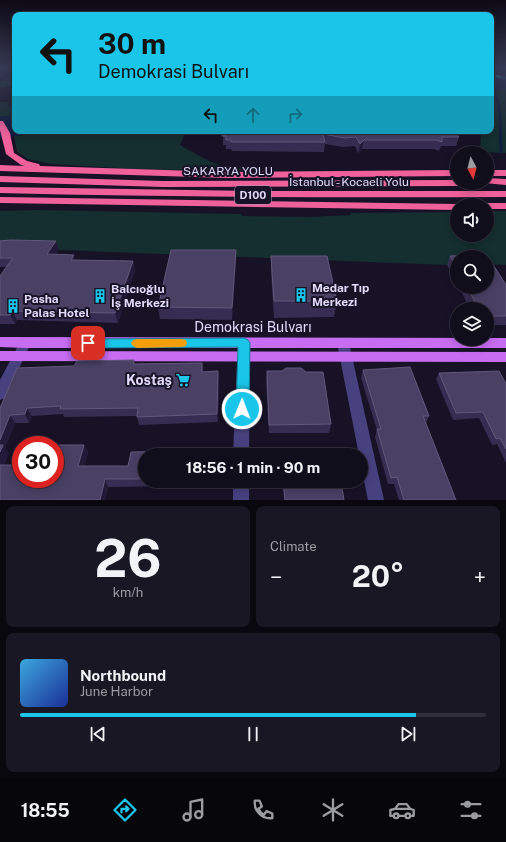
<!DOCTYPE html>
<meta charset="utf-8">
<style>
:root{--surface:#110e1c;--page:#1a1725;--text:#f1f3f6;--muted:#9c9ca3;--line:#302e3b;--accent:#19c5e9}
body{margin:0;font-family:"Public Sans",sans-serif;background:var(--page);color:var(--text);height:100vh;display:flex;flex-direction:column;font-size:15px;white-space:nowrap}
*{box-sizing:border-box;margin:0}
p{font-size:13px;color:var(--muted)}
.icon{flex:none;width:22px;height:22px;fill:none;stroke:currentColor;stroke-width:2;stroke-linecap:round;stroke-linejoin:round}
.map{position:relative;height:500px;overflow:hidden}
.drawer{display:flex;flex-direction:column;gap:6px;padding:6px;background:#09080f;flex:1}
.drawer>*{flex:none}
.banner{position:absolute;left:12px;top:12px;width:482px;height:122px;border-radius:8px;box-shadow:0 2px 10px #0003,0 0 0 1px var(--line);background:#19c5e9;color:#111;overflow:hidden}
.needle{width:26px;rotate:173deg}
.buttons{position:absolute;left:450px;top:146px;display:grid;gap:8px}
.buttons a{display:grid;place-items:center;width:44px;height:44px;border-radius:50%;background:var(--surface);box-shadow:0 2px 10px #0003,0 0 0 1px var(--line);font-size:20px}
.speed{position:absolute;left:12px;top:436px;display:flex;gap:8px;font-size:20px;font-weight:700;text-align:center}
.speed>*{display:grid;place-content:center;width:52px;height:52px;border-radius:50%;background:var(--surface);box-shadow:0 2px 10px #0003,0 0 0 1px var(--line);line-height:1}
.speed .limit{border:6px solid #d22;background:#fff;color:#111}
.pin{position:absolute;display:grid;place-items:center;width:34px;height:34px;color:#fff;margin:-17px;border-radius:8px;box-shadow:0 2px 6px #0006}
.me{position:absolute;width:44px;margin:-22px;rotate:1deg;stroke-linejoin:round;filter:drop-shadow(0 0 3px #0008)}
.turn{display:flex;align-items:center;gap:14px;height:84px;padding:0 20px;font-size:18px}
.turn .icon{width:52px;height:52px;stroke-width:2.5}
.turn b{display:block;font-size:28px;line-height:34px}
.lanes{display:flex;align-items:center;height:38px;padding:0 20px;background:#0003;justify-content:center;gap:20px;direction:ltr}
.lanes .off{opacity:.35}
.big{font-size:30px;font-weight:700;line-height:1.1}
.drawer .widget{flex:1;display:flex;flex-direction:column;justify-content:center;gap:6px;min-width:0;padding:0 14px;border-radius:8px;background:var(--page)}
.drawer .dial{align-items:center;gap:0}
.dial b{font-size:52px;line-height:1}
.song{display:flex;align-items:center;gap:12px}
.cover{width:48px;height:48px;border-radius:6px;background:linear-gradient(135deg,hsl(200 70% 55%),hsl(230 70% 35%))}
.played{height:4px;border-radius:2px;background:linear-gradient(90deg,var(--accent) 85%,var(--line) 85%)}
.keys{display:flex;justify-content:space-around;direction:ltr}
.heat{display:flex;justify-content:space-between;align-items:center;font-size:22px;direction:ltr}
.drawer .tiles{flex:1;display:grid;gap:6px;grid-template-columns:1fr 1fr}
.widget:last-child{grid-column:span 2}
.trip{position:absolute;left:138px;top:448px;width:230px;height:40px;border-radius:20px;background:var(--surface);box-shadow:0 2px 10px #0003,0 0 0 1px var(--line);font-weight:700;line-height:40px;text-align:center}
.tab-bar{display:flex;height:64px;justify-content:space-around;align-items:center;background:#07060b;color:var(--muted)}
.tab-bar .icon{width:28px;height:28px}
.tab-bar .active{color:var(--accent)}
.tab-bar b{font-size:18px;color:var(--text)}
.map>svg:first-child{display:block}
</style>
<div class="map">
<svg width="506" height="500" viewBox="0 0 506 500">
<rect width="100%" height="100%" fill="#171226"/>
<path fill="#152e2f" d="M 13,73 L 15,73 L 15,87 L 0,87 L 0,83 Z
M 506,88 L 506,153 L 481,152 L 480,151 L 481,131 L 491,131 L 491,93 Z
M 0,102 L 10,102 L 7,106 L 15,106 L 15,115 L 0,117 Z
M 53,131 L 186,131 L 180,145 C 209,161 218,169 253,169 L 253,171 L 135,169 L 51,164 L 28,159 L 17,152 L 14,136 Z
M 39,210 L 241,214 L 242,216 L 308,217 L 351,215 L 351,213 L 457,212 L 457,235 L 487,235 L 487,211 L 506,211 L 506,265 L 487,264 L 487,257 L 457,257 L 457,265 L 447,265 L 59,250 L 14,249 L 0,251 L 0,211 Z"/>
<path fill="#101e41" d="M 495,67 L 506,67 L 506,88 L 491,93 L 491,68 Z
M 15,115 L 15,131 L 53,131 L 0,138 L 0,117 Z"/>
<g fill="none" stroke-linecap="round" stroke-linejoin="round">
<path stroke="#101e41" stroke-width="2.5" d="M 493,89 L 499,104 L 500,118"/>
<path stroke="#101e41" stroke-width="3" d="M 500,117 L 501,152"/>
<path fill="#484180" fill-rule="evenodd" d="M 25,338 L 29,340 L 31,343 L 5,398 L 0,400 L 0,380 L 21,340 Z
M 244,338 L 248,340 L 250,343 L 249,455 L 233,455 L 238,343 L 240,340 Z
M 343,338 L 347,340 L 349,343 L 384,500 L 368,500 L 361,466 L 361,455 L 359,455 L 337,343 L 339,340 Z
M 233,481 L 249,481 L 249,500 L 233,500 Z"/>
<path fill="#c86cf1" fill-rule="evenodd" d="M 0,337 L 506,338 L 506,348 L 25,348 L 0,347 Z
M 0,351 L 506,352 L 506,362 L 0,361 Z"/>
<path fill="#f0619b" fill-rule="evenodd" d="M 0,121 L 3,121 L 10,133 L 14,153 L 27,161 L 39,164 L 40,166 L 228,172 L 457,170 L 457,176 L 228,178 L 0,171 L 0,165 L 25,166 L 21,165 L 6,154 L 0,130 Z
M 487,170 L 506,170 L 506,176 L 487,176 Z
M 0,176 L 163,181 L 457,180 L 457,183 L 462,183 L 457,186 L 163,187 L 0,182 Z
M 487,178 L 506,179 L 506,185 L 484,183 L 487,183 Z
M 0,187 L 253,191 L 506,191 L 506,197 C 337,198 169,197 0,193 Z
M 0,197 L 457,204 L 461,205 L 457,205 L 457,210 L 0,203 Z
M 487,203 L 506,203 L 506,209 L 487,209 L 487,205 L 482,205 Z"/>
<defs>
<path id="rail" d="M 491,75 L 506,78"/>
</defs>
<use href="#rail" stroke="#19c5e9" stroke-width="2.5"/>
<use href="#rail" stroke="#171226" stroke-width="1.5" stroke-dasharray="5" stroke-linecap="butt"/>
</g>
<path fill="#372d52" d="M 223,131 L 459,137 L 456,146 L 441,146 L 439,151 L 434,149 L 362,149 L 358,153 L 355,146 L 343,147 L 325,144 L 324,152 L 232,151 L 231,149 L 226,149 L 226,145 L 223,145 Z
M 0,241 L 56,241 L 59,250 L 56,254 L 75,260 L 133,261 L 135,270 L 118,323 L 17,320 L 15,324 L 0,324 L 0,276 L 6,267 L 0,267 Z
M 236,250 L 236,261 L 232,320 L 160,319 L 158,307 Z
M 487,255 L 506,285 L 506,325 L 487,325 L 487,309 L 470,309 L 459,287 L 487,287 L 487,257 L 457,257 L 457,284 L 447,265 L 450,256 Z
M 271,256 L 337,301 L 334,317 L 274,318 L 271,272 Z
M 134,360 L 135,364 L 202,363 L 203,372 L 218,371 L 219,379 L 218,422 L 139,425 L 137,416 L 64,417 L 63,414 L 32,416 L 29,423 L 15,423 L 5,448 L 9,453 L 4,465 L 21,465 L 21,479 L 55,479 L 55,445 L 52,445 L 84,445 L 88,453 L 84,466 L 128,466 L 131,452 L 181,451 L 182,455 L 145,455 L 145,481 L 180,481 L 180,486 L 108,487 L 105,500 L 0,500 L 0,408 L 17,368 L 74,366 L 77,361 Z
M 363,370 L 429,416 L 426,423 L 456,500 L 399,500 L 394,484 L 388,484 L 375,437 L 377,430 L 361,378 Z
M 267,371 L 331,424 L 329,433 L 269,433 L 266,380 Z
M 439,373 L 506,384 L 506,463 L 497,444 L 492,445 L 479,418 L 453,420 L 436,379 Z
M 278,481 L 341,481 L 344,500 L 284,500 L 283,486 L 278,484 Z"/>
<path fill="#221a39" d="M 5,67 L 14,67 L 0,78 L 0,71 Z
M 364,140 L 362,149 L 358,153 L 360,144 Z
M 56,241 L 59,250 L 50,263 L 47,254 Z
M 236,250 L 236,261 L 232,320 L 232,308 Z
M 74,255 L 77,264 L 71,260 Z
M 133,261 L 135,270 L 118,323 L 115,313 Z
M 12,311 L 17,320 L 15,324 L 10,315 Z
M 218,371 L 219,379 L 218,422 L 217,414 Z
M 27,408 L 32,416 L 29,423 L 25,414 Z
M 10,415 L 15,423 L 5,448 L 9,453 L 0,473 L 0,440 Z
M 84,445 L 88,453 L 82,474 L 78,466 Z
M 105,479 L 108,487 L 105,500 L 100,500 Z"/>
<path fill="#494064" stroke="#61587c" d="M 0,67 L 5,67 L 0,71 Z
M 223,131 L 454,131 L 459,137 L 442,137 L 442,142 L 436,140 L 364,140 L 360,144 L 356,137 L 344,138 L 323,134 L 325,142 L 231,142 L 231,140 L 226,140 L 226,136 L 222,136 Z
M 10,240 L 56,241 L 47,254 L 74,255 L 71,260 L 133,261 L 115,313 L 12,311 L 10,315 L 0,315 L 0,276 L 13,258 L 0,258 L 0,241 Z
M 171,250 L 236,250 L 232,308 L 158,307 Z
M 487,255 L 506,285 L 506,316 L 487,316 L 487,309 L 479,309 L 467,287 L 487,287 L 487,257 L 457,257 L 457,268 L 450,256 Z
M 271,256 L 327,256 L 337,301 L 274,301 Z
M 134,360 L 133,364 L 202,363 L 202,372 L 218,371 L 217,414 L 137,417 L 138,408 L 60,409 L 61,406 L 27,408 L 25,414 L 10,415 L 0,440 L 0,408 L 17,368 L 74,366 L 77,361 Z
M 410,367 L 429,416 L 423,416 L 456,500 L 404,500 L 397,477 L 391,478 L 377,429 L 381,429 L 363,370 Z
M 286,368 L 301,368 L 306,372 L 323,372 L 331,424 L 269,425 L 267,371 L 282,371 Z
M 499,371 L 506,384 L 506,449 L 500,438 L 496,439 L 483,412 L 456,413 L 439,373 Z
M 0,445 L 3,445 L 0,452 Z
M 52,445 L 84,445 L 78,466 L 128,466 L 131,452 L 181,451 L 181,455 L 145,455 L 145,479 L 105,479 L 100,500 L 0,500 L 0,465 L 21,465 L 21,479 L 55,479 L 55,445 Z
M 335,449 L 336,455 L 277,455 L 277,450 Z
M 283,481 L 341,481 L 344,500 L 285,500 Z"/>
<linearGradient id="sky" x2="0" y2="1"><stop stop-color="#0d0a15"/><stop offset="0.49" stop-color="#363952"/><stop offset="1" stop-color="#363952" stop-opacity="0"/></linearGradient>
<rect width="506" height="137" fill="url(#sky)"/>
<path fill="#19c5e9" stroke="#108097" d="M 244,338 L 248,340 L 250,343 L 249,409 L 247,413 L 242,415 L 237,413 L 236,409 L 238,347 L 88,348 L 84,346 L 82,343 L 84,340 L 88,339 Z"/>
<path fill="#f59e0b" d="M 137,339 L 182,339 L 186,340 L 187,343 L 186,346 L 182,347 L 137,348 L 133,346 L 131,343 L 133,340 Z"/>
<defs>
<symbol id="building-bare" viewBox="-9 -9 18 18"><path d="M-4-6H4V6H1V3H-1V6H-4ZM-2.5-4.3h1.7v1.8h-1.7ZM.8-4.3h1.7v1.8H.8ZM-2.5-1h1.7V.8h-1.7ZM.8-1h1.7V.8H.8Z" fill="#19c5e9" stroke="#171226" stroke-width="2.5" paint-order="stroke"/></symbol>
<symbol id="supermarket-bare" viewBox="-9 -9 18 18"><path d="M-6-5.5h2.5l.6 2H6L4.5 2H-2.5L-4.4-4H-6ZM-1.5 3.2a1.3 1.3 0 1 0 .1 0ZM3 3.2a1.3 1.3 0 1 0 .1 0Z" fill="#19c5e9" stroke="#171226" stroke-width="2.5" paint-order="stroke"/></symbol>
</defs>
<g fill-rule="evenodd">
<use href="#building-bare" x="291" y="285" width="20" height="20"/>
<use href="#building-bare" x="90" y="286" width="20" height="20"/>
<use href="#building-bare" x="3" y="296" width="20" height="20"/>
<use href="#supermarket-bare" x="173" y="370" width="20" height="20"/>
</g>
<g text-anchor="middle" dominant-baseline="central" stroke-width="4" stroke-linejoin="round" paint-order="stroke">
<rect fill="#171226" stroke="#a49ebb" stroke-width="1" x="235" y="186" width="36" height="18" rx="3"/>
<g font-size="11" font-weight="bold" fill="#e0dafb">
<text x="253" y="195">D100</text>
</g>
<g font-size="12" fill="#e0dafb" stroke="#171226">
<text x="228" y="171">SAKARYA YOLU</text>
<text x="349" y="182">İstanbul - Kocaeli Yolu</text>
</g>
<g font-size="12" font-weight="bold" fill="#e0dafb" stroke="#171226" text-anchor="start">
<text x="312" y="288">Medar Tıp<tspan x="312" dy="14">Merkezi</tspan></text>
<text x="111" y="289">Balcıoğlu<tspan x="111" dy="14">İş Merkezi</tspan></text>
<text x="24" y="299">Pasha<tspan x="24" dy="14">Palas Hotel</tspan></text>
</g>
<g font-size="14" fill="#e0dafb" stroke="#171226">
<text x="253" y="327">Demokrasi Bulvarı</text>
</g>
<g font-size="14" font-weight="bold" fill="#e0dafb" stroke="#171226" text-anchor="end">
<text x="172" y="380">Kostaş</text>
</g>
</g>
</svg>
<div class="buttons">
<a><svg class="needle" viewBox="-14 -14 28 28"><path d="M0-13l5 13h-10z" fill="#e53935"/><path d="M0 13l5-13h-10z" fill="#9c9ca3"/></svg></a>
<a><svg class="icon" aria-label="sound" viewBox="0 0 24 24"><path d="M4 9h4l5-4v14l-5-4H4zM17 9q2 3 0 6"/></svg></a>
<a><svg class="icon" aria-label="search" viewBox="0 0 24 24"><circle cx="10" cy="10" r="6"/><path d="M15 15l6 6"/></svg></a>
<a><svg class="icon" aria-label="layers" viewBox="0 0 24 24"><path d="M12 4l9 5-9 5-9-5zM3 14l9 5 9-5"/></svg></a>
</div>
<div class="speed"><div class="limit">30</div></div>
<div class="pin" style="left:88px;top:343px;background:#d93025"><svg class="icon" aria-label="arrive" viewBox="0 0 24 24"><path d="M6 21V4h12l-3 4 3 4H6"/></svg></div>
<svg class="me" style="left:242px;top:409px" viewBox="-20 -20 40 40"><circle r="17" fill="#19c5e9" stroke="#fff" stroke-width="3"/><path d="M0-11L8 9 0 5-8 9z" fill="#fff"/></svg>
<div class="trip">18:56 · 1 min · 90 m</div>
<div class="banner">
<div class="turn"><svg class="icon" aria-label="left" viewBox="0 0 24 24"><path d="M17 20v-9H6M10 6l-5 5 5 5"/></svg><div><b>30 m</b>Demokrasi Bulvarı</div></div>
<div class="lanes"><svg class="icon" aria-label="left" viewBox="0 0 24 24"><path d="M17 20v-9H6M10 6l-5 5 5 5"/></svg><svg class="icon off" aria-label="ahead" viewBox="0 0 24 24"><path d="M12 20V5M6 11l6-6 6 6"/></svg><svg class="icon off" aria-label="right" viewBox="0 0 24 24"><path d="M7 20v-9h11M14 6l5 5-5 5"/></svg></div>
</div>
</div>
<section class="drawer">
<div class="tiles">
<div class="widget dial"><b>26</b><p>km/h</p></div>
<div class="widget"><p>Climate</p>
<div class="heat"><a>−</a><b class="big">20°</b><a>+</a></div>
</div>
<div class="widget">
<div class="song"><i class="cover"></i><div><b>Northbound</b><p>June Harbor</p></div></div>
<div class="played"></div>
<div class="keys"><svg class="icon" aria-label="previous" viewBox="0 0 24 24"><path d="M18 5L8 12l10 7zM5 5v14"/></svg><svg class="icon" aria-label="pause" viewBox="0 0 24 24"><path d="M8 5v14M16 5v14"/></svg><svg class="icon" aria-label="next" viewBox="0 0 24 24"><path d="M6 5l10 7-10 7zM19 5v14"/></svg></div>
</div>
</div>
</section>
<nav class="tab-bar">
<b>18:55</b>
<svg class="icon active" aria-label="directions" viewBox="0 0 24 24"><path d="M12 3l9 9-9 9-9-9zM9 14v-3h6M13 9l2 2-2 2"/></svg>
<svg class="icon" aria-label="music" viewBox="0 0 24 24"><path d="M9 18V5l10-2v13"/><circle cx="6" cy="18" r="3"/><circle cx="16" cy="16" r="3"/></svg>
<svg class="icon" aria-label="phone" viewBox="0 0 24 24"><path d="M5 4h4l2 5-3 2q2 4 5 5l2-3 5 2v4C11 20 4 13 5 4z"/></svg>
<svg class="icon" aria-label="climate" viewBox="0 0 24 24"><path d="M12 3v18M4 7l16 10M4 17L20 7"/></svg>
<svg class="icon" aria-label="car" viewBox="0 0 24 24"><path d="M5 17H2v-5l4-1 3-4h7l3 4 3 1v5h-3M9 17h6M6 11h13"/><circle cx="7" cy="17" r="2"/><circle cx="17" cy="17" r="2"/></svg>
<svg class="icon" aria-label="filters" viewBox="0 0 24 24"><path d="M4 7h16M4 17h16"/><circle cx="9" cy="7" r="2"/><circle cx="15" cy="17" r="2"/></svg>
</nav>
